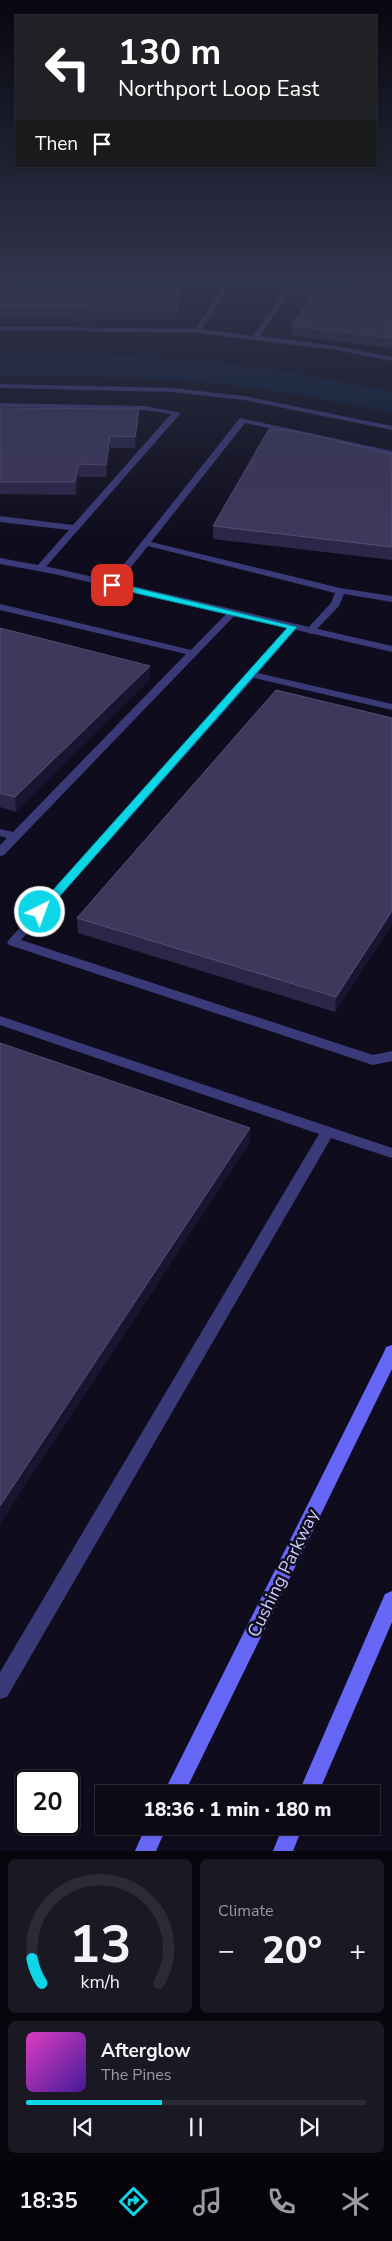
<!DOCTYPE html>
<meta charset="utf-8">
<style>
:root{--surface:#0b0a16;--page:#191823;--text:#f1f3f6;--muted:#9a9aa1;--line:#2b2b35;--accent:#0cd6e7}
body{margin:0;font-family:"Nunito Sans",sans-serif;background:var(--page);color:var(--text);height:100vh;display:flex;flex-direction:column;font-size:19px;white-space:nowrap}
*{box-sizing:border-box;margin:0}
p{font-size:16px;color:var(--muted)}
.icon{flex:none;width:28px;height:28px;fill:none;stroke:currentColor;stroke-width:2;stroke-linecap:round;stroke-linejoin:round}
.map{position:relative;height:1851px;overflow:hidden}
.details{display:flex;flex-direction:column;gap:8px;padding:8px;background:#06060c;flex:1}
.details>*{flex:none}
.hud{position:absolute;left:15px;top:15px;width:362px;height:152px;border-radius:0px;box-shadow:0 1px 4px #0004,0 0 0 1px var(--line);background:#202124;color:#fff;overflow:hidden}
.speed{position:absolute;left:15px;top:1770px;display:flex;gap:10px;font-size:25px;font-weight:700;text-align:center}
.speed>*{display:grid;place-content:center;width:65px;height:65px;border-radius:50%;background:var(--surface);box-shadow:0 1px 4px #0004,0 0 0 1px var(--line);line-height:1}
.speed .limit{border:2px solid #111;border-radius:8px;background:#fff;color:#111}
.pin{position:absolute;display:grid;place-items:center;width:42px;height:42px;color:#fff;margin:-21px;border-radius:10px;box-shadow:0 2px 8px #0006}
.me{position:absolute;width:55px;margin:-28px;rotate:42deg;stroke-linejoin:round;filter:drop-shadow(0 0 4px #0008)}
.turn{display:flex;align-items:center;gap:18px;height:105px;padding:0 20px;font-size:22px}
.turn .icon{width:65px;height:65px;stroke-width:2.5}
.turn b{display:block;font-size:35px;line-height:42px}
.then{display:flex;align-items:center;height:48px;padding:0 20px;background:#0003;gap:10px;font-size:19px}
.big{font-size:38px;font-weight:800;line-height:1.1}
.details .widget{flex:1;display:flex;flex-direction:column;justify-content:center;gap:8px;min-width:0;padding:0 18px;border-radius:8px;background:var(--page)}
.details .dial{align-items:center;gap:0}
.dial svg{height:130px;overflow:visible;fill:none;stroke:var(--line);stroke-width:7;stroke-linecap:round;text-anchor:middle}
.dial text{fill:var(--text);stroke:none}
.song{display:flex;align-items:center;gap:15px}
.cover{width:60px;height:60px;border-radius:8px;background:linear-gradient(135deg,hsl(310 70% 55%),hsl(260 70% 35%))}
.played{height:5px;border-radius:2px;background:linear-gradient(90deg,var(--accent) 40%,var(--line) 40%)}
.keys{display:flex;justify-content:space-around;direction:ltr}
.heat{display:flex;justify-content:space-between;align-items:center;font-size:28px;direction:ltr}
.details .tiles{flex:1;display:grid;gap:8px;grid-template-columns:1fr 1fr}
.widget:last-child{grid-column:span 2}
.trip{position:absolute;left:95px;top:1785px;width:285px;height:50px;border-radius:0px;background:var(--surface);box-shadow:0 1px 4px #0004,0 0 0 1px var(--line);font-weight:800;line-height:50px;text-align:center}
.tabs{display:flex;height:80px;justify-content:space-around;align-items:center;background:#040409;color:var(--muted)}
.tabs .icon{width:35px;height:35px}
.tabs .selected{color:var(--accent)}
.tabs b{font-size:22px;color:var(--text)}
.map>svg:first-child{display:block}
</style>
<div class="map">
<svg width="392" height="1851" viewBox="0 0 392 1851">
<rect width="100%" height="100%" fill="#0f0d1d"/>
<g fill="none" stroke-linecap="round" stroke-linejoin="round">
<path fill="#0b1c37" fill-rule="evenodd" d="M 0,354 L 133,356 L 212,361 L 280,370 L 392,391 L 392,413 C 333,401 273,389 212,383 C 142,376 71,377 0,376 Z"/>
<path fill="#3b3a79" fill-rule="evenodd" d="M 175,280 L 193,280 L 229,284 L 230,285 L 202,329 L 253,336 L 283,293 L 332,291 L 333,292 L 330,294 L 287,296 L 260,336 L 336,346 L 392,357 L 392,361 L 336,350 L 197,333 L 0,330 L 0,326 L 195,329 L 223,287 Z
M 0,384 L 172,388 L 244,396 L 392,426 L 392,430 L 244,400 L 172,392 L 0,388 Z
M 0,403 L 145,406 L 181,413 L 43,570 L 37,570 L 37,566 L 69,530 L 0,522 L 0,516 L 73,525 L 171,414 L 145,410 L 0,407 Z
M 240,418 L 392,451 L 392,455 L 245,423 L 151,542 L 340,588 L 392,596 L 392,602 L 344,594 L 339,606 L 313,633 L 310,634 L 305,631 L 331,603 L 335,593 L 148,546 L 115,587 L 109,587 L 109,583 Z
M 0,604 L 191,650 L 229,611 L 235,611 L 237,613 L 4,855 L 0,856 L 0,845 L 7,838 L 0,836 L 0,829 L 13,832 L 186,654 L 0,610 Z
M 293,624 L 298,627 L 296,629 L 258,673 L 392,704 L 392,710 L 254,678 L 21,940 L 373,1055 L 392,1051 L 392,1061 L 373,1065 L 9,945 L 7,942 L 290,625 Z
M 0,1016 L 392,1148 L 392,1158 L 331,1138 L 7,1697 L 0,1699 L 0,1672 L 319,1134 L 0,1025 Z"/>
<path fill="#3b3a79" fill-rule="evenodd" d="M 0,558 L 54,568 L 392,646 L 392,652 L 54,574 L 0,564 Z"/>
<path fill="#6767f7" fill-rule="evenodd" d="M 392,1345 L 392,1369 L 184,1794 L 163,1794 L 384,1352 L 386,1347 Z
M 392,1591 L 392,1622 L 318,1794 L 298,1794 L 385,1594 Z
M 146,1826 L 167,1826 L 156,1851 L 135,1851 Z
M 283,1826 L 303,1826 L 293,1851 L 273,1851 Z"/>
</g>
<path fill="#2c2649" d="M 0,280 L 181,293 L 177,320 L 0,318 Z
M 392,285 L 392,348 L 292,336 L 292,326 Z
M 0,408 L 139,409 L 139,421 L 135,448 L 110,448 L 106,477 L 79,477 L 76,495 L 0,494 Z
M 392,456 L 392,560 L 213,539 L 213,526 Z
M 0,628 L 150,679 L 16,812 L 0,807 Z
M 392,718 L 392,924 L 335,1012 L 78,933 L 77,918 Z"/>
<path fill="#191530" d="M 181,282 L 181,293 L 177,320 L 177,309 Z
M 139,409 L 139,421 L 135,448 L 135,437 Z
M 110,436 L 110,448 L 106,477 L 106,465 Z
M 79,464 L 79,477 L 76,495 L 75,482 Z
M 150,666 L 150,679 L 16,812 L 15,797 Z
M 392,911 L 392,924 L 335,1012 L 336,997 Z
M 250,1128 L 250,1143 L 0,1524 L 0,1506 Z"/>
<path fill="#3e385d" stroke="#544f76" d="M 0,280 L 173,280 L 181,282 L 177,309 L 0,307 Z
M 392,285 L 392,338 L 292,326 L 316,289 Z
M 0,408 L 139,409 L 135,437 L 110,436 L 106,465 L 79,464 L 75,482 L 0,482 Z
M 269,429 L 300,432 L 390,454 L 392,456 L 392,547 L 213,526 Z
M 0,628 L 150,666 L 15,797 L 0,793 Z
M 276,690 L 392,718 L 392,911 L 336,997 L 77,918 Z
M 0,1043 L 250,1128 L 0,1506 Z"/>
<linearGradient id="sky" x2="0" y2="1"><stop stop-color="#080710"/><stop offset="0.52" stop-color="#31354c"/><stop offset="1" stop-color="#31354c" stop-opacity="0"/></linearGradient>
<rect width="392" height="539" fill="url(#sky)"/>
<path fill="#0cd6e7" stroke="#088b96" d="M 112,582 L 297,627 L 44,914 L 40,915 L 34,912 L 36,909 L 287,628 L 109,587 L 109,583 Z"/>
<g text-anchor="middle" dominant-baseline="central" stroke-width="5" stroke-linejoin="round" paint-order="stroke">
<g font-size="18" fill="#cfcbfc" stroke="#0f0d1d">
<text transform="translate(283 1573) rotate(-64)">Cushing Parkway</text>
</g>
</g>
</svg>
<div class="speed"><div class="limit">20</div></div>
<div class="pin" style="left:112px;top:585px;background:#d93025"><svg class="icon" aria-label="arrive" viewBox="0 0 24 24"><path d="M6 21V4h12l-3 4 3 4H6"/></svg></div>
<svg class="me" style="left:40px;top:912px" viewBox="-20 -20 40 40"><circle r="17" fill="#0cd6e7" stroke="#fff" stroke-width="3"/><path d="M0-11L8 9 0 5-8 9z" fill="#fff"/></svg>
<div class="trip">18:36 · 1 min · 180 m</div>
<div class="hud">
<div class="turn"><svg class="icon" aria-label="left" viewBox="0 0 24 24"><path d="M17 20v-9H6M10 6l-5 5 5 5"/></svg><div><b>130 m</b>Northport Loop East</div></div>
<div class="then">Then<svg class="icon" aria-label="arrive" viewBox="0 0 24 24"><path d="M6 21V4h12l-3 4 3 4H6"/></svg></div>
</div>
</div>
<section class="details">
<div class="tiles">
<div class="widget dial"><svg viewBox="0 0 100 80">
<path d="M14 69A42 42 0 1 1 86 69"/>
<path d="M14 69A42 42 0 0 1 8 54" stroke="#0cd6e7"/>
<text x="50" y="56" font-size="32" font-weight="700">13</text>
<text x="50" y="72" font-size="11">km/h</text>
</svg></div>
<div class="widget"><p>Climate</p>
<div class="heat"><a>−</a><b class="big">20°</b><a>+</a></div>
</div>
<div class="widget">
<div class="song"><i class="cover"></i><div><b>Afterglow</b><p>The Pines</p></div></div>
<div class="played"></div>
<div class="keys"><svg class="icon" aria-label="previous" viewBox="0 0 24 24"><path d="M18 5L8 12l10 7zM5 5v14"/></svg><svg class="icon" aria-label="pause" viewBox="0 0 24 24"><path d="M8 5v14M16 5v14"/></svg><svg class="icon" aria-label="next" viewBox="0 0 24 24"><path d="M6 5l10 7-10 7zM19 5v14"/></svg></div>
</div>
</div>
</section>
<nav class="tabs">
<b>18:35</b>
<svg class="icon selected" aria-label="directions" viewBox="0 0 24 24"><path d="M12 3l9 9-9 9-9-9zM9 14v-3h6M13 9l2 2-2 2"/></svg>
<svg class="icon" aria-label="music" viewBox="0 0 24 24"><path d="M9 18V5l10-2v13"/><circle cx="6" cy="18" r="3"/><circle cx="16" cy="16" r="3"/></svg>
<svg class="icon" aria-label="phone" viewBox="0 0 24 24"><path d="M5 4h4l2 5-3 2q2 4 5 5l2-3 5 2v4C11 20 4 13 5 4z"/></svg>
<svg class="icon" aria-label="climate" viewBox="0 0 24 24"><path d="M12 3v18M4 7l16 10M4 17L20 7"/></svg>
</nav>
